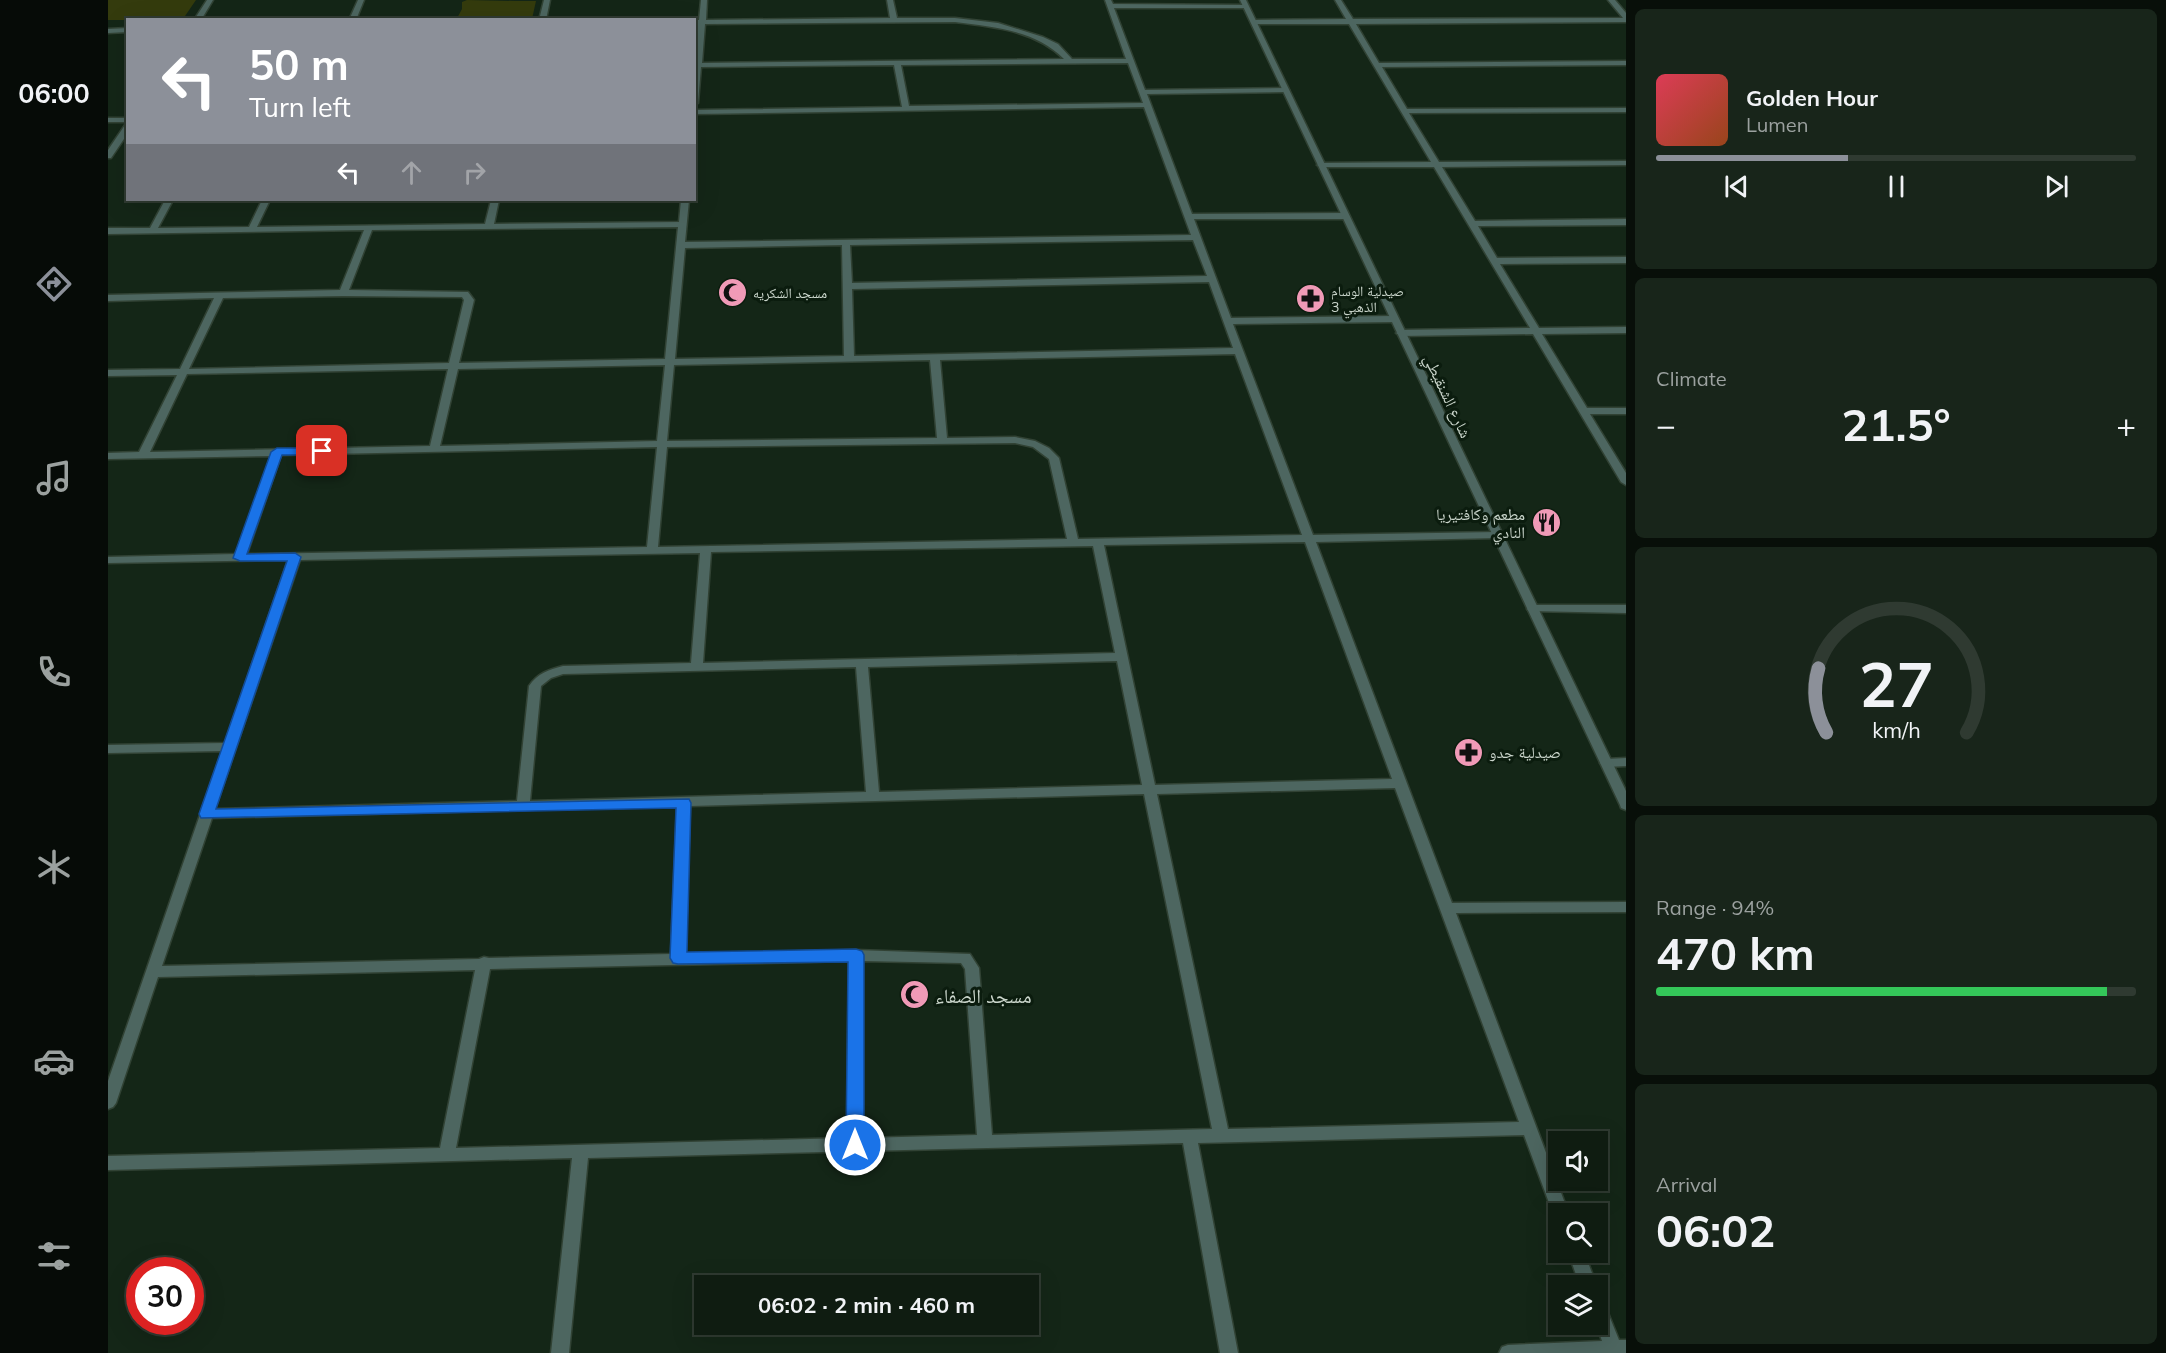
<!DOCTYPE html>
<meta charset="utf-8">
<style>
:root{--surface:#0f1c11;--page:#18251a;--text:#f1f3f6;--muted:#9ba19f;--line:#2f3a31;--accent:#8c9099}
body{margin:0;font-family:Mulish,"Noto Naskh Arabic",sans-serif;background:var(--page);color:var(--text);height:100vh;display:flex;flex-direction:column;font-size:22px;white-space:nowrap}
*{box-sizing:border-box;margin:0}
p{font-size:20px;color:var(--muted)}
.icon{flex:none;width:33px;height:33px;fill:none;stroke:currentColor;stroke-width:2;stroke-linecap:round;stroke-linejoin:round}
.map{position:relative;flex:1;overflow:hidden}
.side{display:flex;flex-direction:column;gap:9px;padding:9px;background:#080f09;width:540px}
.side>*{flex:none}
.guide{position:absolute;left:18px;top:18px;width:570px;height:183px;border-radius:0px;box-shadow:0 6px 24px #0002,0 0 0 2px var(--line);background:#8c9099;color:#fff;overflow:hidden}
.tools{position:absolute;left:1440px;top:1131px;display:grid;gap:12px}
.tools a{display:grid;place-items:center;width:60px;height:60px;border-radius:0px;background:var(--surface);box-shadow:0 6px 24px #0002,0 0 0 2px var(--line);font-size:30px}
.speed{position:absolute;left:18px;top:1257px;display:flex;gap:12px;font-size:30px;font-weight:700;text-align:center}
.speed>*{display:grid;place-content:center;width:78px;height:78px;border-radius:50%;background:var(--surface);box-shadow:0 6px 24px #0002,0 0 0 2px var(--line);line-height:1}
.speed .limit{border:9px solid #d22;background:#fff;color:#111}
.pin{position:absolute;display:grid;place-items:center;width:51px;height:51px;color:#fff;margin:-26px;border-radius:12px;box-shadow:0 3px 9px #0006}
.me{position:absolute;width:66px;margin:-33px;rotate:0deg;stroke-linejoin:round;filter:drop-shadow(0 0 4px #0008)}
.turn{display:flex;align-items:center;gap:21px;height:126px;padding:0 24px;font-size:27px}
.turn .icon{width:78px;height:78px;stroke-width:2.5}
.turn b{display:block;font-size:42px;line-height:51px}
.lanes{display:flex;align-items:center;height:57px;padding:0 24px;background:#0003;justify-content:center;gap:30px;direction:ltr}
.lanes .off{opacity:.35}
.big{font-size:45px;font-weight:700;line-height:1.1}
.side .card{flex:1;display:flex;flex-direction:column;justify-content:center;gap:9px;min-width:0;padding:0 21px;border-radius:9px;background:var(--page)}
.side .dial{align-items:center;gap:0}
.dial svg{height:156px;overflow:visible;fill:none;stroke:var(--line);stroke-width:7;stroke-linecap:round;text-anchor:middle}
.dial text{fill:var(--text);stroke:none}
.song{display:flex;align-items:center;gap:18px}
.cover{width:72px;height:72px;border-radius:9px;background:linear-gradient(135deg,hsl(350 70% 55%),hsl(20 70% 35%))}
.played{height:6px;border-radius:3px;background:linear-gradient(90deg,var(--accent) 40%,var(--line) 40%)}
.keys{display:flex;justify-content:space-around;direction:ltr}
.heat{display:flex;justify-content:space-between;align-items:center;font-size:33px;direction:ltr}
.charge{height:9px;border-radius:4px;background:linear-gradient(90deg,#34c759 94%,var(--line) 0)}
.trip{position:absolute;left:586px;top:1275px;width:345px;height:60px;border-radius:0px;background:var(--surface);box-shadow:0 6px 24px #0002,0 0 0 2px var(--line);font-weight:700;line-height:60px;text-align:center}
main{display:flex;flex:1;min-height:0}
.menu{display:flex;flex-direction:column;width:108px;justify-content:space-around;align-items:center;background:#060b07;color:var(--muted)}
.menu .icon{width:42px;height:42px}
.menu .current{color:var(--accent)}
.menu b{font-size:27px;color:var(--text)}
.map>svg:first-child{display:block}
</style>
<main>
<nav class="menu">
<b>06:00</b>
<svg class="icon current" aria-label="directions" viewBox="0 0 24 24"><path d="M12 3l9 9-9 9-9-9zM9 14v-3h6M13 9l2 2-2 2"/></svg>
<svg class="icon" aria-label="music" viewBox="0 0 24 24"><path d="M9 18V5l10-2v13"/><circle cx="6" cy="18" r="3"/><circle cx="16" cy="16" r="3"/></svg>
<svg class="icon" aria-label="phone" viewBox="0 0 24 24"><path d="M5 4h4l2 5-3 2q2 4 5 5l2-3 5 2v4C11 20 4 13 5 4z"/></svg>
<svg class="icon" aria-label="climate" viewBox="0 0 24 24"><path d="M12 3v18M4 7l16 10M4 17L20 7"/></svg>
<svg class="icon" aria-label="car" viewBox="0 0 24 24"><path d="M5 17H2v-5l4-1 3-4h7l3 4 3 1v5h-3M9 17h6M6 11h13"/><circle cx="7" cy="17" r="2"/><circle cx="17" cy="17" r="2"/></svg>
<svg class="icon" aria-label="filters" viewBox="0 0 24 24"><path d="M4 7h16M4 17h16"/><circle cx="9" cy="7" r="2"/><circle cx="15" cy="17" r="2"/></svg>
</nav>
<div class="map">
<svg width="1518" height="1353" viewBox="0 0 1518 1353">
<rect width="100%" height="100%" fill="#142617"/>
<path fill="#343b0d" d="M 0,0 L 88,0 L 75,19 L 40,20 L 0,20 Z
M 359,0 L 408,1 L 428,1 L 424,19 L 348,20 L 354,9 L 354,2 Z"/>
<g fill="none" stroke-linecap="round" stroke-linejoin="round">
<defs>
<path id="minor" d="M 99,0 L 105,0 L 93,20 L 86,20 Z
M 250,0 L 256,0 L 248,20 L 241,20 Z
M 436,0 L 442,0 L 438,20 L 431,20 Z
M 593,0 L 599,0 L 598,20 L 782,18 L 779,0 L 785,0 L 789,18 L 847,18 L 890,23 L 935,37 L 950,44 L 964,59 L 1018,59 L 997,0 L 1003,0 L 1005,4 L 1140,5 L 1140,7 L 1138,8 L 1006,8 L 1037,90 L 1177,88 L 1181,90 L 1177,92 L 1039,94 L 1084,214 L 1237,213 L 1241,216 L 1237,219 L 1086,219 L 1123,318 L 1286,316 L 1291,319 L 1286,322 L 1125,324 L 1205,535 L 1389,532 L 1394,535 L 1389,538 L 1208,542 L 1344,903 L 1518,902 L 1518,912 L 1348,913 L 1461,1214 L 1450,1214 L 1450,1220 L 1447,1219 L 1416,1135 L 1090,1143 L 1130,1353 L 1112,1353 L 1075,1143 L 480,1158 L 461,1353 L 443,1353 L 464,1158 L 0,1170 L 0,1156 L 332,1148 L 367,970 L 50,977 L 8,1103 L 5,1107 L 0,1109 L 0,1081 L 114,751 L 0,753 L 0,745 L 117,743 L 180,560 L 0,563 L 0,557 L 128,554 L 163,456 L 0,459 L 0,453 L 31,452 L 69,375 L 0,376 L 0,370 L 72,369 L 106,298 L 0,301 L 0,295 L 232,290 L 256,230 L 0,234 L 0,228 L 42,228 L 57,200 L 65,200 L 50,228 L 141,227 L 154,200 L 162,200 L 149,227 L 377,224 L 383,200 L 391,200 L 386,224 L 571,222 L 573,200 L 581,200 L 577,242 L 1083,235 L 1036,107 L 586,114 L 586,110 L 794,107 L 786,65 L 593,67 L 590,103 L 586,105 L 586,61 L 590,24 L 586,24 L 586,20 L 591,20 ZM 847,22 C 886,27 927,30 956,59 L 594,63 L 597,24 ZM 1020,63 L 1035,103 L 801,106 L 793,65 ZM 570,227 L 557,359 L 351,363 L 366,300 L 360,292 L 241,290 L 264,230 ZM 1085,240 L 1099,276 L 744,283 L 742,245 ZM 734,245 L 736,356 L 567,359 L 577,248 ZM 1101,282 L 1125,348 L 746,356 L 744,289 ZM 235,296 L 354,297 L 356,300 L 341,363 L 81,369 L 115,298 ZM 1127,354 L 1194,535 L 970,539 L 951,458 L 941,448 L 927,441 L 907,437 L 839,438 L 832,360 ZM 822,360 L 829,438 L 559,441 L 566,365 ZM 557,365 L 549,441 L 332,446 L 350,369 ZM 340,369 L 322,446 L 42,452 L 79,374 ZM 907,443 L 925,447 L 941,459 L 959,539 L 550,547 L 559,447 ZM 549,447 L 539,547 L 139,554 L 173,455 ZM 1197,542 L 1284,779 L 1047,785 L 996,545 ZM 985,546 L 1007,653 L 595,663 L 603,552 ZM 592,553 L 583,663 L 455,666 C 440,670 430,673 421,686 L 409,801 L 107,809 L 192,560 ZM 1009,661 L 1034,785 L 771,792 L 760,667 ZM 748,667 L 758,792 L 422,801 L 433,686 L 443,678 L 455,674 ZM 1287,788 L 1411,1122 L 1120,1129 L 1049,794 ZM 1036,794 L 1104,1129 L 884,1135 L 871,968 L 862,954 L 748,950 L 577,954 L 582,806 ZM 569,806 L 563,954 L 381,958 L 376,957 L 371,959 L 54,966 L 104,818 ZM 741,961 L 739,1138 L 348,1148 L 382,969 ZM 755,961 L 853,963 L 857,969 L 869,1135 L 755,1138 Z
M 1227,0 L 1233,0 L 1245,19 L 1515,18 L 1500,0 L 1507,0 L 1518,13 L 1518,22 L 1248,24 L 1271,63 L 1518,61 L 1518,65 L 1274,67 L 1299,109 L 1518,108 L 1518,112 L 1301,113 L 1331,162 L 1518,161 L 1518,165 L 1334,167 L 1367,221 L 1518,219 L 1518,225 L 1370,226 L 1389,258 L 1518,257 L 1518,263 L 1392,264 L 1431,328 L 1518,327 L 1518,333 L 1434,334 L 1479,408 L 1518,408 L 1518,414 L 1482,414 L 1518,473 L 1518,485 L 1513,482 L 1425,334 L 1293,336 L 1288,333 L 1293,330 L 1422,328 L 1326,167 L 1213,167 L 1209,165 L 1213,163 L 1323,162 L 1241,24 L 1146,24 L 1143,22 L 1146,20 L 1238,19 Z
M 20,28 L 20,32 L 0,33 L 0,29 Z
M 0,118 L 20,118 L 20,122 L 0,122 Z
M 17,125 L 20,125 L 20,133 L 3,158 L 0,158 L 0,150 Z
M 1425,605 L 1518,605 L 1518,613 L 1421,611 L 1419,609 L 1421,607 Z
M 1518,758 L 1518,766 L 1498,767 L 1492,763 L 1498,759 Z
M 1460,1252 L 1476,1252 L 1489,1286 L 1472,1286 Z
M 1490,1300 L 1496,1303 L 1511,1340 L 1518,1340 L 1518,1353 L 1391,1353 L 1394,1347 L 1400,1345 L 1494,1341 L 1488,1324 L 1490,1324 Z"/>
<path id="tertiary" d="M 1132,0 L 1138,0 L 1518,791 L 1518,810 L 1513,808 L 1512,805 Z"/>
</defs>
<use href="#minor" stroke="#314234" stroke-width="3"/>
<use href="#tertiary" stroke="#314234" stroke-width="3"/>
<use href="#minor" fill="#4d6660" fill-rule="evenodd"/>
<use href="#tertiary" fill="#4d6660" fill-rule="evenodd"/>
</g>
<path fill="#1a73e8" stroke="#114b97" stroke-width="1.5" d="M 169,448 L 214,448 L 220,451 L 214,455 L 174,455 L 139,554 L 187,553 L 193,557 L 108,809 L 581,799 L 583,803 L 579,952 L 748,949 L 754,951 L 756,955 L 756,1145 L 754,1150 L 747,1152 L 741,1150 L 738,1145 L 740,962 L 570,964 L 565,963 L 562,958 L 568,808 L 93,818 L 91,814 L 179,561 L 132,561 L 125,558 L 163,452 Z"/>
<defs>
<symbol id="mosque-disc" viewBox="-11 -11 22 22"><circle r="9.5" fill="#f09ab7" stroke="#0b1c0e"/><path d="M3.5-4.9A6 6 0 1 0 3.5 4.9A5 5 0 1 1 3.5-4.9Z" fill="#111"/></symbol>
<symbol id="pharmacy-disc" viewBox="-11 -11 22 22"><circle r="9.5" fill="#f09ab7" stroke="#0b1c0e"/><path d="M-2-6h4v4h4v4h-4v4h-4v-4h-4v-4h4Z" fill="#111"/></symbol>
<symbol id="restaurant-disc" viewBox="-11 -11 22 22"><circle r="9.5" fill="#f09ab7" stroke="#0b1c0e"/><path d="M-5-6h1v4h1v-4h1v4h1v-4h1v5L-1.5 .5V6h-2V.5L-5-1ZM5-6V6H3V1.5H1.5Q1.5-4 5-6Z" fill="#111"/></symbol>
</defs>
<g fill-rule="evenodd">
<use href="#mosque-disc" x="608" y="276" width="33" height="33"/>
<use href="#pharmacy-disc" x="1186" y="282" width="33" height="33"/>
<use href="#restaurant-disc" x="1422" y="506" width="33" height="33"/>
<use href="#pharmacy-disc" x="1344" y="736" width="33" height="33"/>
<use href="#mosque-disc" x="790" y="978" width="33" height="33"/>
</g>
<g text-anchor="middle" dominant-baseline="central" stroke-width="6" stroke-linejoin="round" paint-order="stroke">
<g font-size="14" fill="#cbd6cc" stroke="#0b1c0e" text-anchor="start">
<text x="1223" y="291">صيدلية الوسام<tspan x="1223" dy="16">الذهبي 3</tspan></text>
<text x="645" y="293">مسجد الشكريه</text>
</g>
<g font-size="16" fill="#cbd6cc" stroke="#0b1c0e">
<text transform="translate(1340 396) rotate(65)">شارع الشنقيطي</text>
</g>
<g font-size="16" fill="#cbd6cc" stroke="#0b1c0e" text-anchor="end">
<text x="1417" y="514">مطعم وكافتيريا<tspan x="1417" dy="18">النادي</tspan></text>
<text x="1381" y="752" text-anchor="start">صيدلية جدو</text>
</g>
<g font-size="20" fill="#cbd6cc" stroke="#0b1c0e" text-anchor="start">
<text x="827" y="995">مسجد الصفاء</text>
</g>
</g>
</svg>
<div class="tools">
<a><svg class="icon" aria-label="sound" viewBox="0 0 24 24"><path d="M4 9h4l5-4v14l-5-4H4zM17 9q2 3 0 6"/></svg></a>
<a><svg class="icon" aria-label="search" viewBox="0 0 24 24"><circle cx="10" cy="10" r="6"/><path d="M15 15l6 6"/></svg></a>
<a><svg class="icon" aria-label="layers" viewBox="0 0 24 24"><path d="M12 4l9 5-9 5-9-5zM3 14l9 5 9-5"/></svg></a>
</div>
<div class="speed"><div class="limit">30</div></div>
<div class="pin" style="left:214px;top:451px;background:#d93025"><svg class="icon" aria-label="arrive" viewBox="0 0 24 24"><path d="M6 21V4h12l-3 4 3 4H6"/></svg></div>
<svg class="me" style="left:747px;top:1145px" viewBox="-20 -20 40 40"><circle r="17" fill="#1a73e8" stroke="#fff" stroke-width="3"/><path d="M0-11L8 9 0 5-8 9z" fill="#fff"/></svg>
<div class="trip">06:02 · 2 min · 460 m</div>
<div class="guide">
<div class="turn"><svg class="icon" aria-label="left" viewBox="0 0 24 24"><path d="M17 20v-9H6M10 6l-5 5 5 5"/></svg><div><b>50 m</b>Turn left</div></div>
<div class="lanes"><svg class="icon" aria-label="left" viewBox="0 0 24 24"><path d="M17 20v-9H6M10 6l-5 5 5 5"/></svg><svg class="icon off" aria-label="ahead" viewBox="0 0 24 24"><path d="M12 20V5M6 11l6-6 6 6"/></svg><svg class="icon off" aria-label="right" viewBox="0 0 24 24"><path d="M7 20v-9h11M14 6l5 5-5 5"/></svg></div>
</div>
</div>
<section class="side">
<div class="card">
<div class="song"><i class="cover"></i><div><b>Golden Hour</b><p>Lumen</p></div></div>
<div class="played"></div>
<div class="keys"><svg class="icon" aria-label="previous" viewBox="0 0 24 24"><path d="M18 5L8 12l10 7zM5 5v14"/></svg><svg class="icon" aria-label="pause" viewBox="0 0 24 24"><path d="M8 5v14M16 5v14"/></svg><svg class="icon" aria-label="next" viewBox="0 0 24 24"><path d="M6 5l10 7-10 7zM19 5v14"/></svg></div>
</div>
<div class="card"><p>Climate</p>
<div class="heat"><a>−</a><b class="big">21.5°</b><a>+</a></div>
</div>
<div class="card dial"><svg viewBox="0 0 100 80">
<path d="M14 69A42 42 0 1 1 86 69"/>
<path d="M14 69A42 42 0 0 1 10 36" stroke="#8c9099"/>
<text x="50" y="56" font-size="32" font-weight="700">27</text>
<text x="50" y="72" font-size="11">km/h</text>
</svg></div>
<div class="card"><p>Range · 94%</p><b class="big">470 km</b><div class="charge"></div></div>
<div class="card"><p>Arrival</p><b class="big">06:02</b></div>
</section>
</main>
